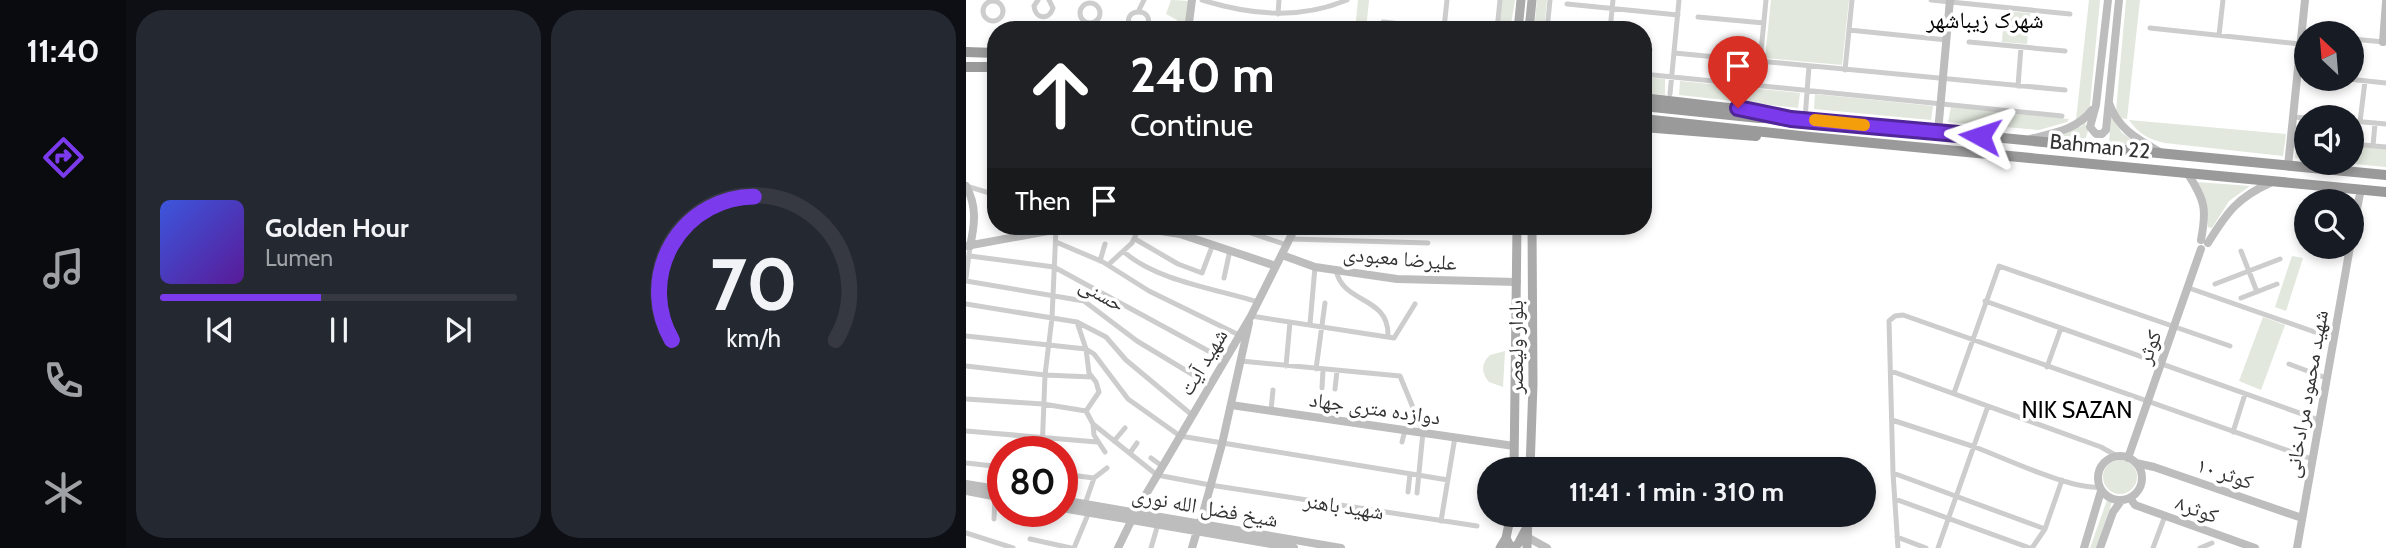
<!DOCTYPE html>
<meta charset="utf-8">
<style>
:root{--surface:#171b24;--page:#242831;--text:#f1f3f6;--muted:#9ea1a6;--line:#363941;--accent:#7c3aed}
body{margin:0;font-family:Cabin,"Noto Naskh Arabic",sans-serif;background:var(--page);color:var(--text);height:100vh;display:flex;flex-direction:column;font-size:26px;white-space:nowrap}
*{box-sizing:border-box;margin:0}
p{font-size:23px;color:var(--muted)}
.icon{flex:none;width:38px;height:38px;fill:none;stroke:currentColor;stroke-width:2;stroke-linecap:round;stroke-linejoin:round}
.map{position:relative;flex:1;overflow:hidden}
.sheet{display:flex;flex-direction:column;gap:10px;padding:10px;background:#0d0f14;width:840px}
.sheet>*{flex:none}
.top-card{position:absolute;left:21px;top:21px;width:665px;height:214px;border-radius:28px;box-shadow:0 4px 10px #0003;background:#202124;color:#fff;overflow:hidden}
.needle{width:46px;rotate:334deg}
.tools{position:absolute;left:1328px;top:21px;display:grid;gap:14px}
.tools a{display:grid;place-items:center;width:70px;height:70px;border-radius:50%;background:var(--surface);box-shadow:0 4px 10px #0003;font-size:35px}
.speed{position:absolute;left:21px;top:436px;display:flex;gap:14px;font-size:35px;font-weight:700;text-align:center}
.speed>*{display:grid;place-content:center;width:91px;height:91px;border-radius:50%;background:var(--surface);box-shadow:0 4px 10px #0003;line-height:1}
.speed .limit{border:10px solid #d22;background:#fff;color:#111}
.pin{position:absolute;display:grid;place-items:center;width:60px;height:60px;color:#fff;margin:-72px -30px;border-radius:50% 50% 50% 0;rotate:-45deg;box-shadow:0 0 7px #0007}
.pin .icon{rotate:45deg}
.me{position:absolute;width:77px;margin:-38px;rotate:275deg;stroke-linejoin:round;filter:drop-shadow(0 0 5px #0008)}
.turn{display:flex;align-items:center;gap:24px;height:147px;padding:0 28px;font-size:32px}
.turn .icon{width:91px;height:91px;stroke-width:2.5}
.turn b{display:block;font-size:49px;line-height:60px}
.then{display:flex;align-items:center;height:66px;padding:0 28px;background:#0003;gap:14px;font-size:26px}
.sheet .card{flex:1;display:flex;flex-direction:column;justify-content:center;gap:10px;min-width:0;padding:0 24px;border-radius:28px;background:var(--page)}
.sheet .dial{align-items:center;gap:0}
.dial svg{height:182px;overflow:visible;fill:none;stroke:var(--line);stroke-width:7;stroke-linecap:round;text-anchor:middle}
.dial text{fill:var(--text);stroke:none}
.song{display:flex;align-items:center;gap:21px}
.cover{width:84px;height:84px;border-radius:10px;background:linear-gradient(135deg,hsl(230 70% 55%),hsl(270 70% 35%))}
.played{height:7px;border-radius:4px;background:linear-gradient(90deg,var(--accent) 45%,var(--line) 45%)}
.keys{display:flex;justify-content:space-around;direction:ltr}
.sheet .tiles{flex:1;display:grid;gap:10px;grid-template-columns:repeat(2,1fr)}
.trip{position:absolute;left:511px;top:457px;width:399px;height:70px;border-radius:35px;background:var(--surface);box-shadow:0 4px 10px #0003;font-weight:800;line-height:70px;text-align:center}
main{display:flex;flex:1;min-height:0}
.dock{display:flex;flex-direction:column;width:126px;justify-content:space-around;align-items:center;background:#090b0e;color:var(--muted)}
.dock .icon{width:49px;height:49px}
.dock .on{color:var(--accent)}
.dock b{font-size:32px;color:var(--text)}
.map>svg:first-child{display:block}
</style>
<main>
<nav class="dock">
<b>11:40</b>
<svg class="icon on" aria-label="directions" viewBox="0 0 24 24"><path d="M12 3l9 9-9 9-9-9zM9 14v-3h6M13 9l2 2-2 2"/></svg>
<svg class="icon" aria-label="music" viewBox="0 0 24 24"><path d="M9 18V5l10-2v13"/><circle cx="6" cy="18" r="3"/><circle cx="16" cy="16" r="3"/></svg>
<svg class="icon" aria-label="phone" viewBox="0 0 24 24"><path d="M5 4h4l2 5-3 2q2 4 5 5l2-3 5 2v4C11 20 4 13 5 4z"/></svg>
<svg class="icon" aria-label="climate" viewBox="0 0 24 24"><path d="M12 3v18M4 7l16 10M4 17L20 7"/></svg>
</nav>
<section class="sheet">
<div class="tiles">
<div class="card">
<div class="song"><i class="cover"></i><div><b>Golden Hour</b><p>Lumen</p></div></div>
<div class="played"></div>
<div class="keys"><svg class="icon" aria-label="previous" viewBox="0 0 24 24"><path d="M18 5L8 12l10 7zM5 5v14"/></svg><svg class="icon" aria-label="pause" viewBox="0 0 24 24"><path d="M8 5v14M16 5v14"/></svg><svg class="icon" aria-label="next" viewBox="0 0 24 24"><path d="M6 5l10 7-10 7zM19 5v14"/></svg></div>
</div>
<div class="card dial"><svg viewBox="0 0 100 80">
<path d="M14 69A42 42 0 1 1 86 69"/>
<path d="M14 69A42 42 0 0 1 50 6" stroke="#7c3aed"/>
<text x="50" y="56" font-size="32" font-weight="700">70</text>
<text x="50" y="72" font-size="11">km/h</text>
</svg></div>
</div>
</section>
<div class="map">
<svg width="1420" height="548" viewBox="0 0 1420 548">
<rect width="100%" height="100%" fill="#fff"/>
<path fill="#e2e8dd" d="M 205,0 L 223,1 L 218,30 L 208,30 L 211,20 L 200,14 Z
M 392,0 L 403,0 L 400,30 L 389,30 Z
M 536,0 L 549,0 L 544,30 L 533,30 Z
M 571,0 L 581,0 L 578,30 L 568,30 Z
M 805,0 L 883,0 L 876,65 L 799,58 Z
M 1123,0 L 1134,0 L 1124,105 L 1120,113 L 1110,120 Z
M 1160,0 L 1174,0 L 1161,119 L 1154,118 L 1150,111 Z
M 1038,11 L 1064,13 L 1061,44 L 1036,42 Z
M 677,77 L 699,79 L 699,95 L 677,93 Z
M 714,81 L 834,93 L 832,108 L 713,95 Z
M 849,94 L 967,106 L 965,120 L 848,109 Z
M 985,107 L 1103,119 L 1101,122 L 1073,130 L 982,122 Z
M 1123,116 L 1119,124 L 1122,131 L 1119,140 L 1088,137 L 1116,126 Z
M 1145,117 L 1156,133 L 1176,146 L 1143,142 Z
M 1163,120 L 1320,134 L 1317,156 L 1199,143 C 1182,139 1173,134 1163,120 Z
M 1331,141 L 1340,142 L 1340,159 L 1329,158 Z
M 1386,146 L 1420,149 L 1420,167 L 1378,163 L 1386,163 Z
M 1231,182 L 1284,186 L 1263,201 L 1246,228 L 1242,227 L 1241,203 Z
M 1326,256 L 1337,258 L 1320,311 L 1309,307 Z
M 1297,317 L 1319,325 L 1295,390 L 1273,381 Z
M 539,351 L 537,387 L 523,382 C 515,373 515,363 524,355 Z
M1137 477a17 17 0 1 1 34 0a17 17 0 1 1-34 0Z
M 1141,500 L 1146,502 L 1130,548 L 1124,548 Z"/>
<g fill="none" stroke-linecap="round" stroke-linejoin="round">
<path stroke="#cdcdcd" stroke-width="5" d="M 72,0 L 68,6 C 69,19 83,21 87,8 L 83,0
M 236,0 C 285,15 333,20 381,0
M 965,0 L 1104,14
M17 11a10 10 0 1 1 20 0a10 10 0 1 1-20 0Z
M114 13a10 10 0 1 1 20 0a10 10 0 1 1-20 0Z
M 601,4 L 712,15
M 172,12 L 178,0
M 312,14 L 313,0
M 732,17 L 798,23
M 417,22 L 494,30
M 478,28 L 481,0
M 1184,28 L 1334,44
M 166,30 C 150,6 195,6 179,30
M 531,30 L 534,0
M 581,30 L 584,0
M 644,30 L 647,0
M 883,30 L 981,40
M 1253,35 L 1257,0
M 1386,39 L 1418,42
M 1003,42 L 1099,51
M 677,50 L 684,50
M 708,53 L 1099,90
M 794,62 L 800,0
M 879,70 L 886,0
M 677,74 L 1096,116
M 1382,79 L 1420,83
M 1052,86 L 1055,47
M 704,94 L 713,0
M 1327,117 L 1340,118
M 839,119 L 843,66
M 1386,121 L 1420,124
M 1394,122 L 1399,81
M 1325,138 L 1340,139
M 1386,144 L 1420,147
M 1407,146 L 1409,123
M 0,186 L 30,195
M 264,226 L 321,245
M 169,239 L 212,264 L 236,273 L 247,244
M 324,239 L 462,243
M 90,242 L 137,262 L 183,291 L 273,335
M 1275,251 L 1291,292
M 158,252 C 191,281 251,289 292,302
M 4,256 L 88,267 L 259,360
M 134,261 L 139,244
M 142,265 L 166,243 L 174,226
M 370,270 C 377,305 423,295 422,336
M 0,278 L 4,246
M 258,278 L 264,250
M 0,281 L 118,301 L 171,341 L 244,385
M 1249,284 L 1314,259
M 1223,288 L 1366,338
M 1275,298 L 1311,284
M 1019,301 L 1353,420
M 0,304 L 111,322 L 140,337 L 160,360 L 226,415
M 285,316 L 428,338 L 449,304
M 111,322 L 120,349 L 123,373 L 130,382 L 133,392 L 120,411
M 344,324 L 349,267
M 0,336 L 120,349 L 128,354 L 162,399 L 214,436 L 482,480
M 275,361 L 434,376 L 457,432 L 451,493
M 1323,364 L 1360,378
M 0,366 L 79,375 L 126,377
M 320,366 L 324,322
M 1081,367 L 1095,328
M 350,369 L 359,303
M 925,371 L 1135,447 L 1151,456
M 356,388 L 357,370
M 369,389 L 371,371
M 988,393 L 1033,266 L 1264,346
M 0,399 L 77,404 L 120,411
M 305,410 L 307,390
M 120,411 L 127,424 L 128,435 L 139,452
M 926,420 C 954,429 982,438 1009,447 C 1038,458 1106,490 1133,487
M 127,424 L 191,475 L 244,485 L 511,526
M 0,431 L 131,442
M 1267,432 L 1279,394
M 148,441 L 159,428
M 436,442 L 439,430
M 76,452 L 79,375 L 86,318 L 90,229
M 164,453 L 171,443
M 185,458 L 196,466
M 0,463 L 37,467
M 927,473 L 1079,529
M 96,474 L 128,478
M 442,492 L 444,474
M 929,499 L 1064,548
M 119,504 L 128,478 L 141,468
M 28,519 L 29,496
M 475,521 L 489,437
M 0,533 L 47,548
M 931,537 L 960,548
M 64,539 L 105,548
M 108,548 L 123,512
M 185,548 L 192,524
M 932,548 L 927,473 L 923,321 L 929,316 L 937,315 L 1346,459
M 972,548 L 1022,406
M 1066,548 L 1079,529 L 1096,480
M 1187,548 L 1199,516
M 1234,548 L 1246,543"/>
<path stroke="#bdbdbd" stroke-width="8" d="M 1142,0 L 1130,105 L 1124,127 L 1130,134 L 1136,134 L 1140,130 L 1153,0
M 222,30 L 226,0
M 1417,42 L 1420,2
M 1143,103 C 1152,129 1171,139 1194,152
M 972,132 L 984,0
M 1064,139 C 1087,133 1111,130 1126,110
M 1322,166 L 1339,0
M 1222,174 C 1239,200 1241,209 1235,240
M 0,186 C 11,206 9,224 4,246
M 163,226 L 214,234 L 310,266
M 1386,234 L 1395,189
M 1242,243 C 1261,212 1272,197 1306,182
M 0,246 L 109,226
M 316,255 L 349,267 L 431,279 L 551,282
M 265,405 L 548,446
M1132 478a22 22 0 1 1 44 0a22 22 0 1 1-44 0Z
M 1162,458 L 1235,249
M 1170,463 L 1188,467 L 1336,518
M 0,484 L 37,490
M 0,491 L 37,498
M 1164,498 L 1169,505 L 1289,548
M 96,500 L 375,548
M 96,508 L 328,548
M 234,524 L 256,444 L 283,323
M 561,537 L 581,548
M 152,548 L 169,513 L 285,316 L 330,226
M 226,548 L 231,531
M 1118,548 L 1135,491
M 1134,548 L 1147,512 L 1155,501
M 1331,548 L 1384,247"/>
<path stroke="#ababab" stroke-width="9" d="M 552,30 L 555,0
M 563,30 L 566,0
M 548,469 L 551,226
M 564,469 L 567,384 L 566,226
M 540,538 L 544,546 L 548,547 L 552,544 L 562,525
M 534,548 L 540,538 L 545,514
M 561,548 L 562,514"/>
<path stroke="#9a9a9a" stroke-width="10" d="M 0,52 L 30,53
M 0,67 L 30,67
M 677,98 L 788,111
M 677,106 L 793,118 L 839,119 L 1420,175
M 677,119 L 844,137 L 1420,192
M 677,127 L 790,136"/>
</g>
<g fill="none" stroke-linecap="round" stroke-linejoin="round">
<defs>
<path id="route" d="M 772,108 L 825,119 L 1014,136"/>
</defs>
<use href="#route" stroke="#51269a" stroke-width="18"/>
<use href="#route" stroke="#7c3aed" stroke-width="12"/>
<path stroke="#f59e0b" stroke-width="12" d="M 849,120 L 898,125"/>
</g>
<g text-anchor="middle" dominant-baseline="central" stroke-width="7" stroke-linejoin="round" paint-order="stroke">
<g font-size="21" fill="#333" stroke="#fff">
<text transform="translate(1134 146) rotate(6)">Bahman 22</text>
<text transform="translate(434 258) rotate(5)">علیرضا معبودی</text>
<text transform="translate(136 294) rotate(29)">حسنی</text>
<text transform="translate(549 347) rotate(-90)">بلوار ولیعصر</text>
<text transform="translate(1183 347) rotate(-70)">کوثر</text>
<text transform="translate(237 362) rotate(-59)">شهید آیت</text>
<text transform="translate(1340 394) rotate(-80)">شهید محمود مرادخانی</text>
<text transform="translate(409 408) rotate(8)">دوازده متری جهاد</text>
<text transform="translate(1259 473) rotate(19)">کوثر ۱۰</text>
<text transform="translate(378 506) rotate(9)">شهید باهنر</text>
<text transform="translate(239 507) rotate(10)">شیخ فضل الله نوری</text>
<text transform="translate(1231 509) rotate(20)">کوثر۸</text>
</g>
<g font-size="23" fill="#000" stroke="#fff">
<text x="1019" y="20">شهرک زیباشهر</text>
<text x="1111" y="410">NIK SAZAN</text>
</g>
</g>
</svg>
<div class="tools">
<a><svg class="needle" viewBox="-14 -14 28 28"><path d="M0-13l5 13h-10z" fill="#e53935"/><path d="M0 13l5-13h-10z" fill="#9ea1a6"/></svg></a>
<a><svg class="icon" aria-label="sound" viewBox="0 0 24 24"><path d="M4 9h4l5-4v14l-5-4H4zM17 9q2 3 0 6"/></svg></a>
<a><svg class="icon" aria-label="search" viewBox="0 0 24 24"><circle cx="10" cy="10" r="6"/><path d="M15 15l6 6"/></svg></a>
</div>
<div class="speed"><div class="limit">80</div></div>
<div class="pin" style="left:772px;top:108px;background:#d93025"><svg class="icon" aria-label="arrive" viewBox="0 0 24 24"><path d="M6 21V4h12l-3 4 3 4H6"/></svg></div>
<svg class="me" style="left:1014px;top:136px" viewBox="-20 -20 40 40"><path d="M0-17L14 15 0 8-14 15z" fill="#7c3aed" stroke="#fff" stroke-width="4"/></svg>
<div class="trip">11:41 · 1 min · 310 m</div>
<div class="top-card">
<div class="turn"><svg class="icon" aria-label="ahead" viewBox="0 0 24 24"><path d="M12 20V5M6 11l6-6 6 6"/></svg><div><b>240 m</b>Continue</div></div>
<div class="then">Then<svg class="icon" aria-label="arrive" viewBox="0 0 24 24"><path d="M6 21V4h12l-3 4 3 4H6"/></svg></div>
</div>
</div>
</main>
